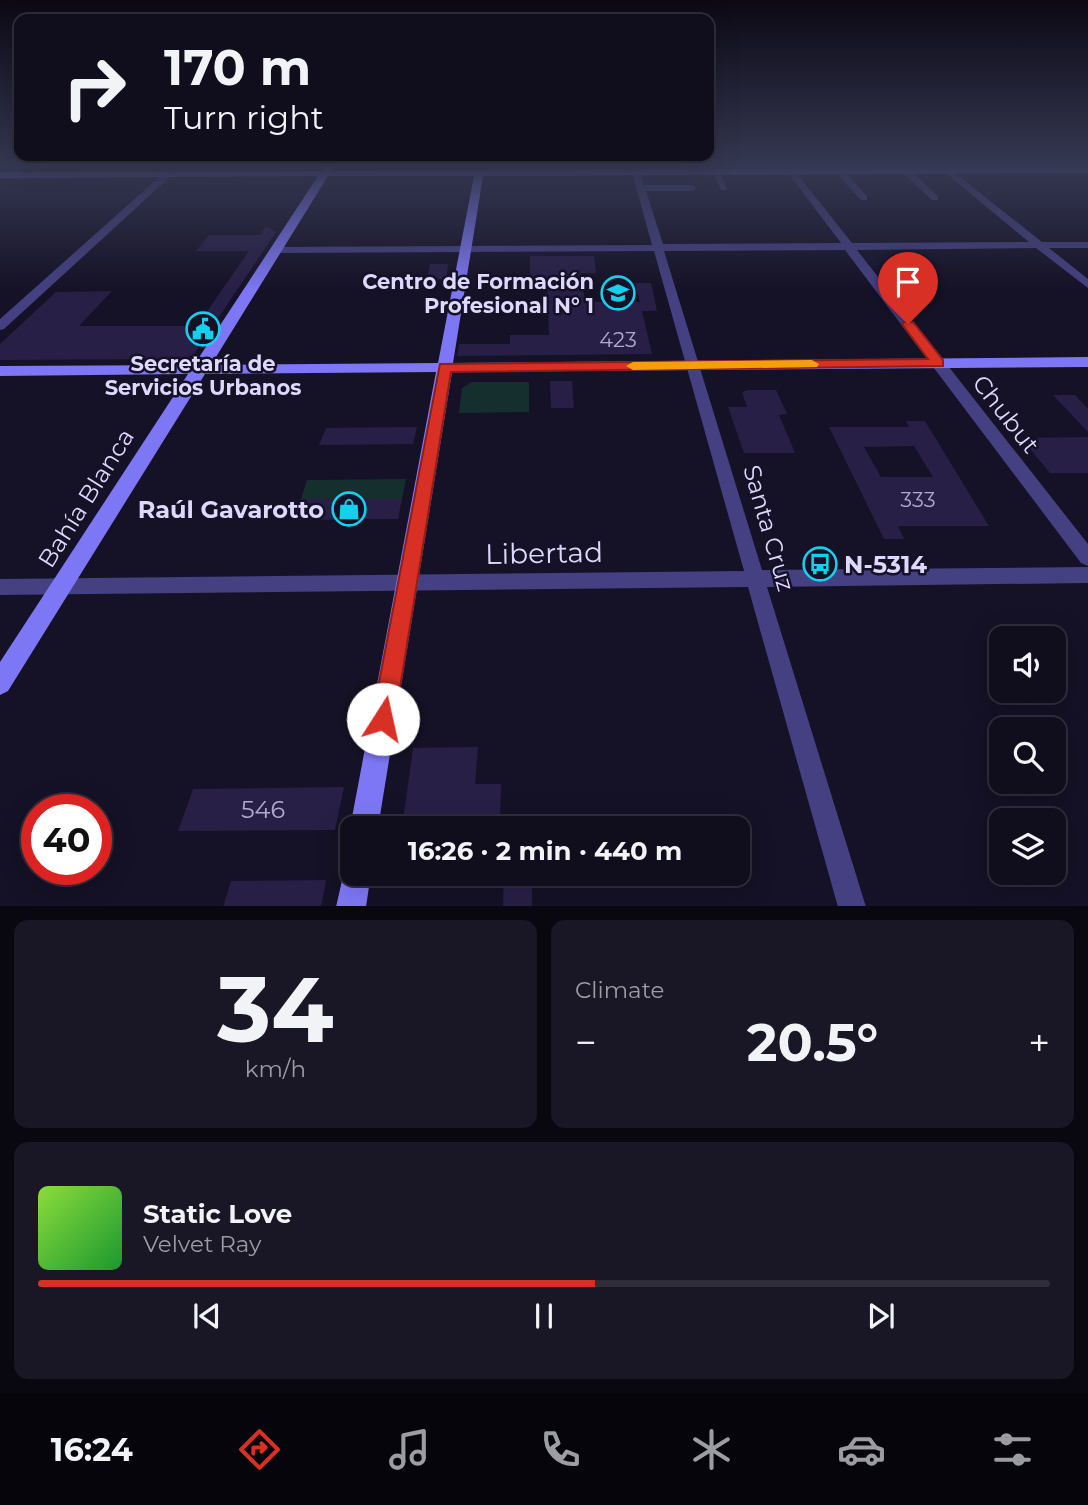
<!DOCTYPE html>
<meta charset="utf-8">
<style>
:root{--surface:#100d1c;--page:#191625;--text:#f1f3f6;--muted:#9c9ca3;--line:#302d3b;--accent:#d93025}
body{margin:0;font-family:Montserrat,sans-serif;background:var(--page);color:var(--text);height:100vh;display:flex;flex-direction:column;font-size:26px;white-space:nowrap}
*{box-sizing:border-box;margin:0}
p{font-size:23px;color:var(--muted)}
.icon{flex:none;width:38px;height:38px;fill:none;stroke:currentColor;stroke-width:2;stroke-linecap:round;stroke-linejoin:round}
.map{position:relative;height:906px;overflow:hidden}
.sheet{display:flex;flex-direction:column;gap:14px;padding:14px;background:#09070f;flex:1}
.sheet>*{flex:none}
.guide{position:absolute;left:14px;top:14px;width:700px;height:147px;border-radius:14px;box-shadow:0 7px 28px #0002,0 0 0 2px var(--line);background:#100d1c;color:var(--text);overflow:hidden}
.buttons{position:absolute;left:989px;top:626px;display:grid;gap:14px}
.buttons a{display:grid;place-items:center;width:77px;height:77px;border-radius:14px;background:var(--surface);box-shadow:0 7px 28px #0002,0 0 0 2px var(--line);font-size:35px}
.speed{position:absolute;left:21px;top:794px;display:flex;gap:14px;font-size:35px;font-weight:700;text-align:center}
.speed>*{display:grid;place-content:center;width:91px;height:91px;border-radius:50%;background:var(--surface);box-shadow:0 7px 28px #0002,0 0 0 2px var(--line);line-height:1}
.speed .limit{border:10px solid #d22;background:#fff;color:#111}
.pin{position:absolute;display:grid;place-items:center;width:60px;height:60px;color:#fff;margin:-72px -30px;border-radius:50% 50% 50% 0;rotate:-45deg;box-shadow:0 0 7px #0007}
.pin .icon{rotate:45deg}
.me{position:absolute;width:77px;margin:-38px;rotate:10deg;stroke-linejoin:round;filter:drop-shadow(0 0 5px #0008)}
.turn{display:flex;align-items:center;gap:24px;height:147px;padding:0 35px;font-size:32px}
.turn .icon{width:91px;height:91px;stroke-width:2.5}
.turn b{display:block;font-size:49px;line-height:60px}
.big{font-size:52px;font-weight:700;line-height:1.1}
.sheet .tile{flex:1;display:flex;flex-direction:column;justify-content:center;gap:10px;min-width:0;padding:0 24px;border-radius:14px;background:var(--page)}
.sheet .dial{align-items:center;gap:0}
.dial b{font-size:91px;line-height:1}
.song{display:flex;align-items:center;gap:21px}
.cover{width:84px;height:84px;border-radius:10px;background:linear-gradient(135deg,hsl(90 70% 55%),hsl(130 70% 35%))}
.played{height:7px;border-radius:4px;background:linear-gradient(90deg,var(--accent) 55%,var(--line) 55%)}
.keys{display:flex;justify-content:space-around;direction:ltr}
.heat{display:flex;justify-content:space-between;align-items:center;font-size:38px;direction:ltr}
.sheet .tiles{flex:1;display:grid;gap:14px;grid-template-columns:1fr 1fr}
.tile:last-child{grid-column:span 2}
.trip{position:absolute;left:340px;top:816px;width:410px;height:70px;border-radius:14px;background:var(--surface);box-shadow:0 7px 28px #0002,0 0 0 2px var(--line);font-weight:700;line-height:70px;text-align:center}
.menu{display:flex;height:112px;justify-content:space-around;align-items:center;background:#06050b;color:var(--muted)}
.menu .icon{width:49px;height:49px}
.menu .current{color:var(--accent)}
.menu b{font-size:32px;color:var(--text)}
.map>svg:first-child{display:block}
</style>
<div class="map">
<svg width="1088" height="907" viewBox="0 0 1088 907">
<rect width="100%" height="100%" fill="#151126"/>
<path fill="#152f2f" d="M 37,165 L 162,165 L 151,170 L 34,170 Z
M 472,382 L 529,382 L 529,412 L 459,413 L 462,388 Z
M 406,479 L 402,499 L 301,499 L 307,480 Z"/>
<path fill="#281f46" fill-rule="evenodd" d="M 266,226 L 276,232 L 194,354 L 184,359 L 0,360 L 0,344 L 56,292 L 112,291 L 79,326 L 197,326 L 249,251 L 196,251 L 209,235 L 260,235 Z
M 530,256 L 594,256 L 596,273 L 581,273 L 585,302 L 640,302 L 635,283 L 651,283 L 657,311 L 642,311 L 652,354 L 457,356 L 459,344 L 510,344 L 510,335 L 549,335 L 547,282 L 530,283 Z
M 430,264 L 448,264 L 446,279 L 427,280 Z
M 550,381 L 572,381 L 574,408 L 551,408 Z
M 748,390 L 776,390 L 787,414 L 779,415 L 795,453 L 744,453 L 728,407 L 747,407 L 742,392 Z
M 1053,395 L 1075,395 L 1088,409 L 1088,432 Z
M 906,421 L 925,421 L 989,526 L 898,526 L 904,539 L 884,539 L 829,427 L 909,427 ZM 914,446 L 933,477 L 881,477 L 864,447 Z
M 417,427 L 413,444 L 319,445 L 326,428 Z
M 1088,437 L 1088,473 L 1050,473 L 1021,438 Z
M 301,499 L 402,499 L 398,519 L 293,520 Z
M 478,747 L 475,784 L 501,784 L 500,828 L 402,828 L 413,748 Z
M 344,787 L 335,830 L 178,831 L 193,789 Z
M 504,873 L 532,873 L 532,907 L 503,907 Z
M 326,880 L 321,907 L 223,907 L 231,881 Z"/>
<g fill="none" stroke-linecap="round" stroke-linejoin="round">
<path fill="#444081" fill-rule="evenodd" d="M 18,165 L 28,165 L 12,177 L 6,177 L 6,173 Z
M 180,165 L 191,165 L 171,176 L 4,329 L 0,330 L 0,319 L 165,172 Z
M 630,165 L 638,165 L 644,185 L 693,185 L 697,188 L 693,191 L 646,191 L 663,244 L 841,243 L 782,165 L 790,165 L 852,243 L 1029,242 L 936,165 L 945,165 L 1042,242 L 1088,242 L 1088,248 L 1049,248 L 1088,279 L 1088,288 L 1036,248 L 857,250 L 1088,544 L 1088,566 L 1081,563 L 845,250 L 664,251 L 762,570 L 1088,567 L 1088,583 L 767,587 L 866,907 L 838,907 L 748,587 L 0,595 L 0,579 L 744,571 L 654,251 L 275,253 L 270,250 L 275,247 L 652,245 Z
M 836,169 L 842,169 L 867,196 L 867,200 L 861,200 L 836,173 Z
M 903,169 L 909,169 L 938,196 L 938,200 L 932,200 L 903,173 Z
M 713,170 L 719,170 L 727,190 L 721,190 Z"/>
<path fill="#7e77f5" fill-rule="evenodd" d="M 328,165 L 333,168 L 331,171 L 1088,167 L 1088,173 L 483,176 L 453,363 L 1088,357 L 1088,367 L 452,372 L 378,828 L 352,828 L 352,832 L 350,828 L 436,372 L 205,374 L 8,691 L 0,695 L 0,662 L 188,374 L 0,376 L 0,366 L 194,365 L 318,176 L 0,178 L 0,172 L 322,171 ZM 328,176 L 474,176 L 438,363 L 211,365 Z
M 352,860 L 352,873 L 371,873 L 366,907 L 336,907 L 346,863 Z"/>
</g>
<linearGradient id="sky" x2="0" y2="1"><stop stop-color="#0c0915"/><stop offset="0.57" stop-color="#353852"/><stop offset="1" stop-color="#353852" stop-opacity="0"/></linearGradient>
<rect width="1088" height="292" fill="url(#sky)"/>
<path fill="#d93025" stroke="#8d1f18" stroke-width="2" d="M 904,322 L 913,322 L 943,360 L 943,366 L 451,372 L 395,719 L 391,727 L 383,730 L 375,727 L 372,719 L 440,364 L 928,359 L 902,324 Z"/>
<path fill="#f59e0b" d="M 812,360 L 819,364 L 817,367 L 633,370 L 626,366 L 633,362 Z"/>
<defs>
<symbol id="university-ring" viewBox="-11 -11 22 22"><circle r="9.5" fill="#151126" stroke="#13d1ee" stroke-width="1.5"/><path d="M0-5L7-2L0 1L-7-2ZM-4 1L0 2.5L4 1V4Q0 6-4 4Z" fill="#13d1ee"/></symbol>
<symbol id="civic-ring" viewBox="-11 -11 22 22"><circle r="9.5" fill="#151126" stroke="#13d1ee" stroke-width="1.5"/><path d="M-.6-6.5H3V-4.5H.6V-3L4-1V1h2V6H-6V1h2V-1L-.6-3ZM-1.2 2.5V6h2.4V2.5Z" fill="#13d1ee"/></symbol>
<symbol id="shop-ring" viewBox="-11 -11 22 22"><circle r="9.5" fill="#151126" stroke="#13d1ee" stroke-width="1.5"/><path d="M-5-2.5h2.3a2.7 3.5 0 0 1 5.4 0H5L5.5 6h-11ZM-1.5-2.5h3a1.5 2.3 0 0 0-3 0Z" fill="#13d1ee"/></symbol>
<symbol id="bus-ring" viewBox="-11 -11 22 22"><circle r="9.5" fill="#151126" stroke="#13d1ee" stroke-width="1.5"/><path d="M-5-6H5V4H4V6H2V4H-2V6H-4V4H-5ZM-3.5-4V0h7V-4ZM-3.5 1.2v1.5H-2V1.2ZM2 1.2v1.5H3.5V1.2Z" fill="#13d1ee"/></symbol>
</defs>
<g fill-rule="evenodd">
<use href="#university-ring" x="599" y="274" width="38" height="38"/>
<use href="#civic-ring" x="184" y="310" width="38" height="38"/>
<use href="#shop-ring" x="330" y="490" width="38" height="38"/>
<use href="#bus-ring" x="801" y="545" width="38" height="38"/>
</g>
<g text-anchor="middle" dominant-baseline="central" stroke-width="5" stroke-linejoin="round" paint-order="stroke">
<g font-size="21" font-weight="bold" fill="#ded9fc" stroke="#151126" text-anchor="end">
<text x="594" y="281">Centro de Formación<tspan x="594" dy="24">Profesional N° 1</tspan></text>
<text x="203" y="363" text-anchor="middle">Secretaría de<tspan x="203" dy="24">Servicios Urbanos</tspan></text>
</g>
<g font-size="21" fill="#b0aace">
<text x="618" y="339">423</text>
<text x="918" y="499">333</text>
</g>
<g font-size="24" fill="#ded9fc" stroke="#151126">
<text transform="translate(1006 414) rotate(52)">Chubut</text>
<text transform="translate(86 498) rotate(-58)">Bahía Blanca</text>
<text transform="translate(769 528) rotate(74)">Santa Cruz</text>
</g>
<g font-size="24" font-weight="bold" fill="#ded9fc" stroke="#151126" text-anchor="end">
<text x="324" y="509">Raúl Gavarotto</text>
<text x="844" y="564" text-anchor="start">N-5314</text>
</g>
<g font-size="24" fill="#b0aace">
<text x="263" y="809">546</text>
</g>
<g font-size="28" fill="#ded9fc" stroke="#151126">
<text transform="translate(544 553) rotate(-1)">Libertad</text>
</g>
</g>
</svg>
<div class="buttons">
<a><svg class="icon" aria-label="sound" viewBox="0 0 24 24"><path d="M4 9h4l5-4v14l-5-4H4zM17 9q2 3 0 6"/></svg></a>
<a><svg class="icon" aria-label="search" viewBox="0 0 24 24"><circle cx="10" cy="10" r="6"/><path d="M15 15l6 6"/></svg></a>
<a><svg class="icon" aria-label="layers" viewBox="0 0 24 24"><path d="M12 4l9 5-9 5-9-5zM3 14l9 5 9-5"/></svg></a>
</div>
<div class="speed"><div class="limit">40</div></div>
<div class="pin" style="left:908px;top:324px;background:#d93025"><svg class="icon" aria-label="arrive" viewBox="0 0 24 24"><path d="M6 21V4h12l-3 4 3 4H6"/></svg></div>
<svg class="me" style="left:383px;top:719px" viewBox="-20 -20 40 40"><circle r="19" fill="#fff"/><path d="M0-13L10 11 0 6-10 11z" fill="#d93025"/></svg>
<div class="trip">16:26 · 2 min · 440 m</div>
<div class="guide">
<div class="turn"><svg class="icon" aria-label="right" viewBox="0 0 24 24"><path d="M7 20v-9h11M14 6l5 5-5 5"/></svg><div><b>170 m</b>Turn right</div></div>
</div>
</div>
<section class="sheet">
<div class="tiles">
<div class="tile dial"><b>34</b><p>km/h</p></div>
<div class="tile"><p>Climate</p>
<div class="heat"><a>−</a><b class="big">20.5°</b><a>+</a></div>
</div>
<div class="tile">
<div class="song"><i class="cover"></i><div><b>Static Love</b><p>Velvet Ray</p></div></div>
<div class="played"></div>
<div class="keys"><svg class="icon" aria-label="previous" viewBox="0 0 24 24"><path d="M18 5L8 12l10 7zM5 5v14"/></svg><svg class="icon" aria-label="pause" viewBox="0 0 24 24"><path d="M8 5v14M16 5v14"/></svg><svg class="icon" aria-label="next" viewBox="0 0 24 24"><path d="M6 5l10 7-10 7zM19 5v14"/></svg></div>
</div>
</div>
</section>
<nav class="menu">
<b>16:24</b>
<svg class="icon current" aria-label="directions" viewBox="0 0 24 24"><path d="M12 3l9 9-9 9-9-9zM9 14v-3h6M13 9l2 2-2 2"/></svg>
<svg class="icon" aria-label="music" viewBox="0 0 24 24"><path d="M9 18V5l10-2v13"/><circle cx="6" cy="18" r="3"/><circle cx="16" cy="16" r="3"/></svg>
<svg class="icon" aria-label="phone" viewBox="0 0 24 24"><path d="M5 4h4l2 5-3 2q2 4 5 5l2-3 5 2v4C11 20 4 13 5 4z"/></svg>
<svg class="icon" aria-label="climate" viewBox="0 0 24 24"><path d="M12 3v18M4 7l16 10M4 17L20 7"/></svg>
<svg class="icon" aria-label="car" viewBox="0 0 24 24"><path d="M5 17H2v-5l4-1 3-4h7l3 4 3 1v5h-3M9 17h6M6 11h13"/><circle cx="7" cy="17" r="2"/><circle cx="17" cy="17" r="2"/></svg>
<svg class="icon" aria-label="filters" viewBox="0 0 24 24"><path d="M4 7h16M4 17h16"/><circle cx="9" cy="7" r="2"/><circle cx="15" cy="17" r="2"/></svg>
</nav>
